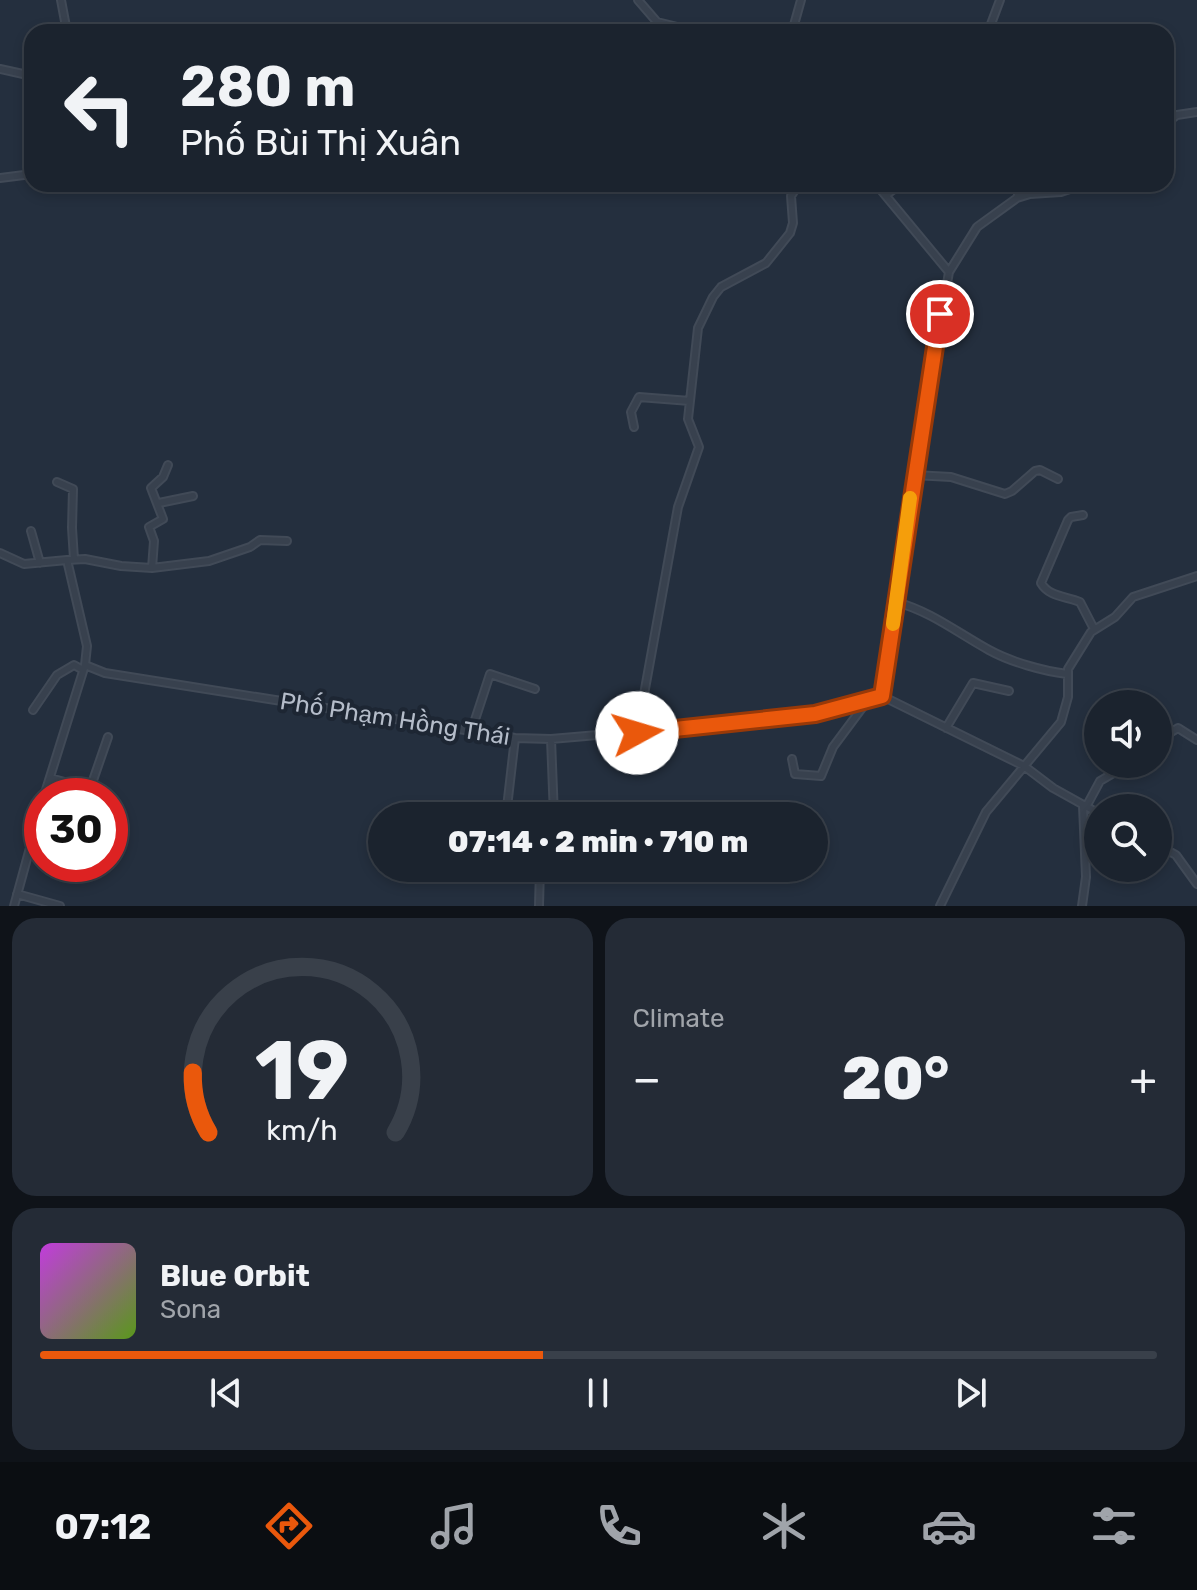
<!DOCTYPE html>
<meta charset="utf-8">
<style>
:root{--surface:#1b232e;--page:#242b36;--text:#f1f3f6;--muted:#a0a4aa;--line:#39404a;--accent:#ea580c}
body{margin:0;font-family:Rubik,sans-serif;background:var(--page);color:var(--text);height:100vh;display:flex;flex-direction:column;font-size:30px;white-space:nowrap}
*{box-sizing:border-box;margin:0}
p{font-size:26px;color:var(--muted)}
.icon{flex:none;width:44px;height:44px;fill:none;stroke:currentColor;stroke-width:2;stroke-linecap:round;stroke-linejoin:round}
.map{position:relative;height:906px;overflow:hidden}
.drawer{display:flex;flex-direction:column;gap:12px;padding:12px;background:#0f1319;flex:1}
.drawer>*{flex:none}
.top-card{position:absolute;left:24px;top:24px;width:1150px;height:168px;border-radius:24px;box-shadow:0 4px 12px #0003,0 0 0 2px var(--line);background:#1b232e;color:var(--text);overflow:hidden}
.tools{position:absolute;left:1084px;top:690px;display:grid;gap:16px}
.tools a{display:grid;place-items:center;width:88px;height:88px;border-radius:50%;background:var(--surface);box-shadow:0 4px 12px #0003,0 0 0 2px var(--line);font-size:40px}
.speed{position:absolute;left:24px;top:778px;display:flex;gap:16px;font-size:40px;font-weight:700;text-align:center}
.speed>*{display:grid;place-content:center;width:104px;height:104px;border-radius:50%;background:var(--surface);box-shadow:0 4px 12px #0003,0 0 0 2px var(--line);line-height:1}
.speed .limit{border:12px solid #d22;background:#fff;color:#111}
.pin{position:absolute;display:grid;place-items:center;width:68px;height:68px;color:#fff;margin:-34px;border:4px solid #fff;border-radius:50%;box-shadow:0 2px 8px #0007}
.me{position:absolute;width:88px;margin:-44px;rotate:84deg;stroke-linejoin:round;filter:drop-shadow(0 0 6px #0008)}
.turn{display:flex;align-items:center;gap:28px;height:168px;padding:0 24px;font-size:36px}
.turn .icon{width:104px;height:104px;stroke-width:2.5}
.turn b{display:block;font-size:56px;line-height:68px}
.big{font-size:60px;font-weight:800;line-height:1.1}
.drawer .widget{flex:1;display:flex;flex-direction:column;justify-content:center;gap:12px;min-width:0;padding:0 28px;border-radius:24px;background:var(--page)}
.drawer .dial{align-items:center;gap:0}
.dial svg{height:208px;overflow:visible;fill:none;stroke:var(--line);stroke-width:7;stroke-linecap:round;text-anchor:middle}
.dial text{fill:var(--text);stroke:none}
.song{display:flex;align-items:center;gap:24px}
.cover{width:96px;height:96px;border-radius:12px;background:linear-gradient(135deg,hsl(290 70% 55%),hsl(90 70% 35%))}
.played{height:8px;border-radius:4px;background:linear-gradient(90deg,var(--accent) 45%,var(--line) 45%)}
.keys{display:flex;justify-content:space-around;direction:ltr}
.heat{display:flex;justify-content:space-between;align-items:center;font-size:44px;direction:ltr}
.drawer .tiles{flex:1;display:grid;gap:12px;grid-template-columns:1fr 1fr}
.widget:last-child{grid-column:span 2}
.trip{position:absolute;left:368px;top:802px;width:460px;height:80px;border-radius:40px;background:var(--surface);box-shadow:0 4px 12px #0003,0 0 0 2px var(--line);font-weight:800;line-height:80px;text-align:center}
.dock{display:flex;height:128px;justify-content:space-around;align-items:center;background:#0b0e12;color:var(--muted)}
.dock .icon{width:56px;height:56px}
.dock .on{color:var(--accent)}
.dock b{font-size:36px;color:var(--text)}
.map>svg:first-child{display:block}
</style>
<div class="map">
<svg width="1197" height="906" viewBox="0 0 1197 906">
<rect width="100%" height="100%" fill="#242f3e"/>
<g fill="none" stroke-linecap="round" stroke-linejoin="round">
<defs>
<path id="minor" d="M 61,0 L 67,32
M 638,0 L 657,22 L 698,32
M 792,32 L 801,0
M 988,32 L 1000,0
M 0,69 L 32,76
M 1166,123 L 1177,115 L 1197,112
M 0,178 L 32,174
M 876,184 L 949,272 L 914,475 L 882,696
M 886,195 L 901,184
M 1017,198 L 1022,184
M 949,272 L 977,227 L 1017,198 L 1030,194 L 1061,192 L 1085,184
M 634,427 L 631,412 L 639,397 L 690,401
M 914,475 L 951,477 L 1005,494 L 1012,491 L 1035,471 L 1040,470 L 1058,479
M 57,482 L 73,489 L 72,528 L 74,559
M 159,503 L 193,496
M 1083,515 L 1071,517 L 1068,520 L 1041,583 C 1049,597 1066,596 1080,602 L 1094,629
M 31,531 L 40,563
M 0,553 L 24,564 L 67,560 L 87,646 L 85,665 L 105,673 L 515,738 L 551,739 L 773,720 L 815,714 L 882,696
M 67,560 L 85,559 L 121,566 L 152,568 L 209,561 L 250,547 L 260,540 L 287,541
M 152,568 L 154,541 L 149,527 L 163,519 L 151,488 L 163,477 L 168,465
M 896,602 C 930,611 958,633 989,650 C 1011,662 1043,671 1067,674
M 882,696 L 1024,766 L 1053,788 L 1098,813
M 33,710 L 57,675 L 74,665 L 83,670
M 946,728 L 973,683 L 1009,691
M 471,732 L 490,674 L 535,689
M 637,733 L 678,507 L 699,447 L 688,419 L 698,328 L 713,297 L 721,287 L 766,263 L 790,233 L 793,223 L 791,196 L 799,184
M 551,739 L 554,816
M 1158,740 L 1178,728 L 1197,740
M 792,759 L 795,774 L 821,776 L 833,747 L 868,700
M 50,778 L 90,789 L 108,737
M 44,796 L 85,665
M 1086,807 L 1100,781 L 1129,764
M 506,816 L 515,738
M 1158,845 L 1176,855 L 1197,884
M 17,894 L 60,906
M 14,906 L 42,804
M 539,906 L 540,868
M 940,906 L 986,812 L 1061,722 L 1068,697 L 1068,669 L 1091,632 L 1115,617 L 1133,597 L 1197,576
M 1082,906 L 1086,877 L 1083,806"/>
</defs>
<use href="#minor" stroke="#414a57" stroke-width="10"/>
<use href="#minor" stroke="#38414e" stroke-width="6"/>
</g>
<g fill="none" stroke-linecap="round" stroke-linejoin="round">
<defs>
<path id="route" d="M 637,733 L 815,714 L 882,696 L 940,314"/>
</defs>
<use href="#route" stroke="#983908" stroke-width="20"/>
<use href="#route" stroke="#ea580c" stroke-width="14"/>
<path stroke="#f59e0b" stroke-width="14" d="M 893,624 L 910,498"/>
</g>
<g text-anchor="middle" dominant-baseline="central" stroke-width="8" stroke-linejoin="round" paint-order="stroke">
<g font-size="24" fill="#b4bcc9" stroke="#1d2633">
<text transform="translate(395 719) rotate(9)">Phố Phạm Hồng Thái</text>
</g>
</g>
</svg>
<div class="tools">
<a><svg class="icon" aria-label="sound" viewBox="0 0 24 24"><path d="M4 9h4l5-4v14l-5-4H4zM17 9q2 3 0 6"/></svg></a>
<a><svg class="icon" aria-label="search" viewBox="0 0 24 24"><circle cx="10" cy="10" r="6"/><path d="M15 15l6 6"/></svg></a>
</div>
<div class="speed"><div class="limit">30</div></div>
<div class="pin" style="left:940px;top:314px;background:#d93025"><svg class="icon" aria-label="arrive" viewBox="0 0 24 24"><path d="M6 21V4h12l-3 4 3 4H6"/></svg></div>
<svg class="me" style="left:637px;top:733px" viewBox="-20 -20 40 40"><circle r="19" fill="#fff"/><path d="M0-13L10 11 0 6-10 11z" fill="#ea580c"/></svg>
<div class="trip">07:14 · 2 min · 710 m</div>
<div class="top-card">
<div class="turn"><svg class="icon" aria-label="left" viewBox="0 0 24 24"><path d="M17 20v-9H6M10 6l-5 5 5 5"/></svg><div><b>280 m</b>Phố Bùi Thị Xuân</div></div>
</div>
</div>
<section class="drawer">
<div class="tiles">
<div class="widget dial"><svg viewBox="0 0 100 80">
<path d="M14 69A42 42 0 1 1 86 69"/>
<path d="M14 69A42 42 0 0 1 8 46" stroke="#ea580c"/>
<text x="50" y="56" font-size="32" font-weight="700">19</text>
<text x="50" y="72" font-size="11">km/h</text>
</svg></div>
<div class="widget"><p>Climate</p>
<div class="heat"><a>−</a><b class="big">20°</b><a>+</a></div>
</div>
<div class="widget">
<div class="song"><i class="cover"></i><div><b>Blue Orbit</b><p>Sona</p></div></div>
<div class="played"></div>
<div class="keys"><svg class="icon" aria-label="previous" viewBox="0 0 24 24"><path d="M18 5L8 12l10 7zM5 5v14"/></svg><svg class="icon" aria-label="pause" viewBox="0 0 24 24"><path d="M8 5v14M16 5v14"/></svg><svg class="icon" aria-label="next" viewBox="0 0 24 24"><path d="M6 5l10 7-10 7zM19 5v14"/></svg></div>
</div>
</div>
</section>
<nav class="dock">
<b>07:12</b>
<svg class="icon on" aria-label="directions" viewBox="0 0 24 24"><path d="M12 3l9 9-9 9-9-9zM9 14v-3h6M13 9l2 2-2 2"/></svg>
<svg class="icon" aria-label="music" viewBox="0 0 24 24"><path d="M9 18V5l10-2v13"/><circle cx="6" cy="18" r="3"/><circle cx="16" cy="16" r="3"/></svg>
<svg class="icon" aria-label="phone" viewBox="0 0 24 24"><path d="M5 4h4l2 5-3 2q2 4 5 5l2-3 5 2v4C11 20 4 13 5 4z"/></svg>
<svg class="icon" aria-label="climate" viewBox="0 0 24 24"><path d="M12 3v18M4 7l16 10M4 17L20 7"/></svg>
<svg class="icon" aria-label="car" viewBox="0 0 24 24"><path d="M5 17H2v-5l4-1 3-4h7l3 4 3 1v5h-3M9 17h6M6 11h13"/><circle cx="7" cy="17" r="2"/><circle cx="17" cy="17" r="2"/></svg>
<svg class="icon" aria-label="filters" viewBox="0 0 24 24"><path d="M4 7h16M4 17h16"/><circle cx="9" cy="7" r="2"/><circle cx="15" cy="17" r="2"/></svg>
</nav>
